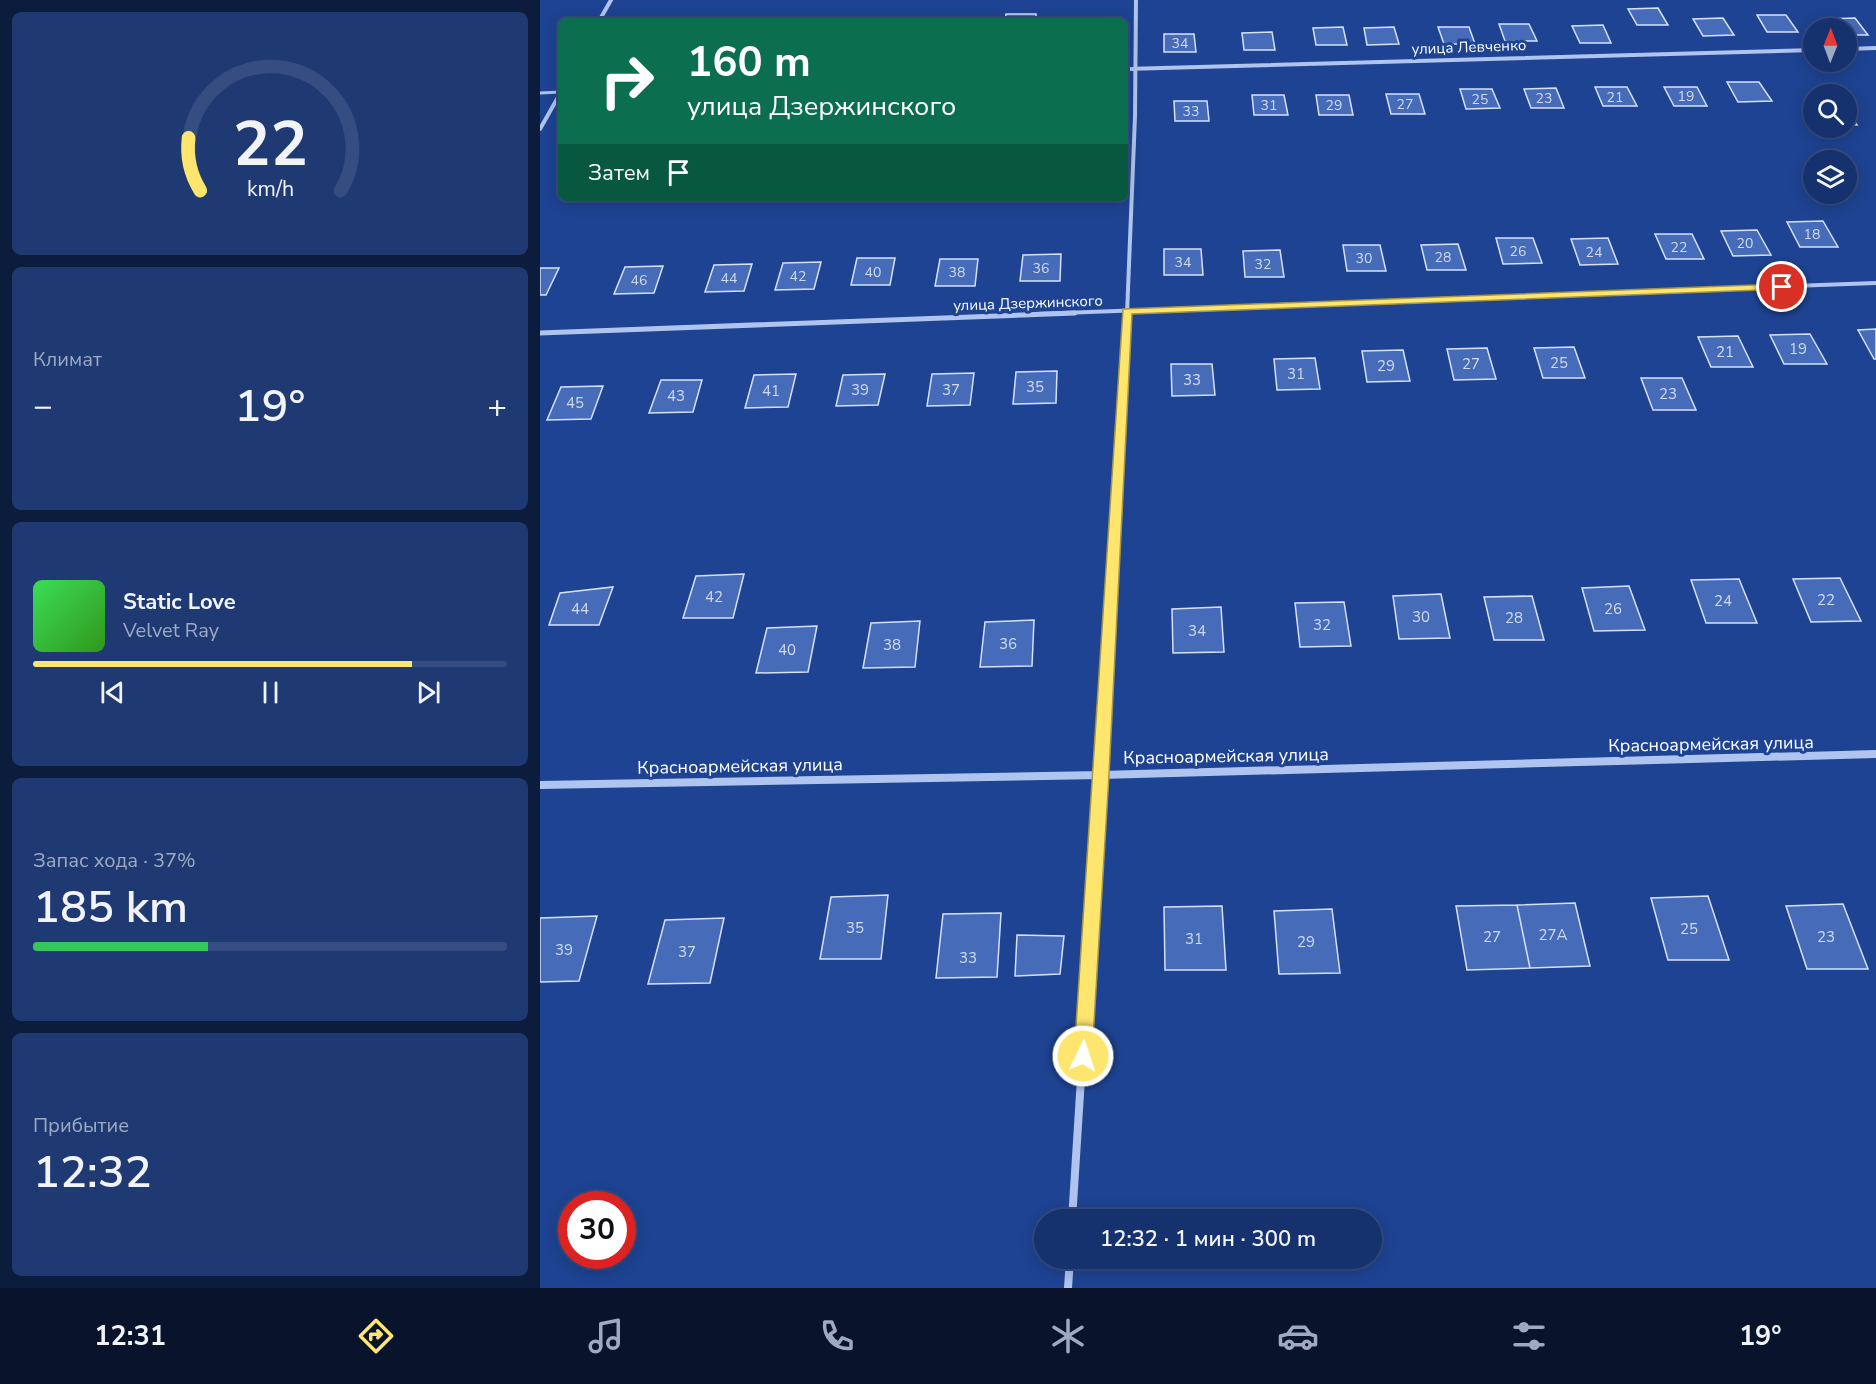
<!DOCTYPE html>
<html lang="ru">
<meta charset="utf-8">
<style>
:root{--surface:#16326e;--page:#1f3a73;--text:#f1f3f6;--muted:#9eaac2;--line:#354d81;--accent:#fde56e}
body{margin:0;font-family:"Nunito Sans",sans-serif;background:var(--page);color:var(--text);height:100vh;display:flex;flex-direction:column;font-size:22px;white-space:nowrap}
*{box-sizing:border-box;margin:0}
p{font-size:20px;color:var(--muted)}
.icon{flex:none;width:33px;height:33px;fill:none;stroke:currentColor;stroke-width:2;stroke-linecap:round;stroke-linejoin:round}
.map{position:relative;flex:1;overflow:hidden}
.sheet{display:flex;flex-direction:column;gap:12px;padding:12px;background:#0c1c3c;width:540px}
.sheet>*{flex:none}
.guide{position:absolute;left:18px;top:18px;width:570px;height:183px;border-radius:9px;box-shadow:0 3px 15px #0003,0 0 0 2px var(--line);background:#0b6e4f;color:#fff;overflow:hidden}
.needle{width:39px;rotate:1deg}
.fabs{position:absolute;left:1263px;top:18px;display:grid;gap:12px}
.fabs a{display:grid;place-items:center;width:54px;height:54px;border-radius:50%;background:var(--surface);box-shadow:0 3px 15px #0003,0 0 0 2px var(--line);font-size:30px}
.speed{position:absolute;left:18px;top:1191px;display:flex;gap:12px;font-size:30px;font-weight:700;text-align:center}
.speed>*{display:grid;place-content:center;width:78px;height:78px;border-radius:50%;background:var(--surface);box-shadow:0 3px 15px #0003,0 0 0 2px var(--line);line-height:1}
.speed .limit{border:9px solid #d22;background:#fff;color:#111}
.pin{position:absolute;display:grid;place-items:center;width:51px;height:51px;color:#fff;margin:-26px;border:3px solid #fff;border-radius:50%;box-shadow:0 2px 6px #0007}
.me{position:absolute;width:66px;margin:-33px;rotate:4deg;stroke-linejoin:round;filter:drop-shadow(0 0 4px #0008)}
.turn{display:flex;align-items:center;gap:21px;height:126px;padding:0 30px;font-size:27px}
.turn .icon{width:78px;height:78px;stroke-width:2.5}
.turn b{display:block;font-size:42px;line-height:51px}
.then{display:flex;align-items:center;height:57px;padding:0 30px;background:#0003;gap:12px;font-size:22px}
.big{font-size:45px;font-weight:600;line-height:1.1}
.sheet .card{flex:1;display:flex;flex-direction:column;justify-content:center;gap:9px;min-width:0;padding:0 21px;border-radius:9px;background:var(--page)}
.sheet .dial{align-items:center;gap:0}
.dial svg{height:156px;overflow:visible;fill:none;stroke:var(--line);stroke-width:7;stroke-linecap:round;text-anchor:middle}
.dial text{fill:var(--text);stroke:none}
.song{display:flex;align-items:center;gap:18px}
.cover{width:72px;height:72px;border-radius:9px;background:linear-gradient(135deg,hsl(130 70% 55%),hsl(110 70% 35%))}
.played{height:6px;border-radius:3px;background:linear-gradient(90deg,var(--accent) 80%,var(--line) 80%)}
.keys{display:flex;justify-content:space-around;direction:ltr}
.heat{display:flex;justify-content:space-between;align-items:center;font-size:33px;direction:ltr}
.charge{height:9px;border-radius:4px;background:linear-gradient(90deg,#34c759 37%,var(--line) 0)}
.trip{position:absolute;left:494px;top:1209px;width:348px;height:60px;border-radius:30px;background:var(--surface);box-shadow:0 3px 15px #0003,0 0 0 2px var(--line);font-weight:600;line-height:60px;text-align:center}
.tabs{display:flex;height:96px;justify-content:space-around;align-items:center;background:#09142c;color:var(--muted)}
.tabs .icon{width:42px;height:42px}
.tabs .selected{color:var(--accent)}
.tabs b{font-size:27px;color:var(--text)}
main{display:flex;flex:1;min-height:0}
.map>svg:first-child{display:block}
</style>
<main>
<section class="sheet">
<div class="card dial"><svg viewBox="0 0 100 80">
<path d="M14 69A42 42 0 1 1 86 69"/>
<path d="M14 69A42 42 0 0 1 8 42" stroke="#fde56e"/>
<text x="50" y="56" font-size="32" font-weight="700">22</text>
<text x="50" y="72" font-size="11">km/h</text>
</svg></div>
<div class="card"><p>Климат</p>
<div class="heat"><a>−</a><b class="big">19°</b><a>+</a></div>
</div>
<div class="card">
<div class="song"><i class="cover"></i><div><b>Static Love</b><p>Velvet Ray</p></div></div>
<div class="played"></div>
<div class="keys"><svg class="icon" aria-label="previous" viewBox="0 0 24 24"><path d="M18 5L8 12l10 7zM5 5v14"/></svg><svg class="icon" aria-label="pause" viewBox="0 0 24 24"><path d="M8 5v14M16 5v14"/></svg><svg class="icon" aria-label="next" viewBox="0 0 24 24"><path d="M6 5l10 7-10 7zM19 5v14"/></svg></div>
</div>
<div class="card"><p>Запас хода · 37%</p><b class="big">185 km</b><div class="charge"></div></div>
<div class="card"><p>Прибытие</p><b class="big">12:32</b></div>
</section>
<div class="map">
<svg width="1336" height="1288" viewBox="0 0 1336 1288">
<rect width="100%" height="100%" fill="#1e4392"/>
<path fill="#466cb9" stroke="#d5e1fa" stroke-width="1.5" d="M 1118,8 L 1128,25 L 1097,25 L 1088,9 Z
M 466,14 L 496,14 L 496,21 L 465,21 Z
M 1217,15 L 1246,15 L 1258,32 L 1227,32 Z
M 1183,18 L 1194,35 L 1163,36 L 1153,19 Z
M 1315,18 L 1328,35 L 1306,35 L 1306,28 L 1292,28 L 1285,19 Z
M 959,24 L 989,24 L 997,41 L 965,41 Z
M 1063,25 L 1071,43 L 1040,43 L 1032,26 Z
M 803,27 L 807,45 L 776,45 L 773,28 Z
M 854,27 L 859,44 L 827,45 L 824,28 Z
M 898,27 L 929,27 L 935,44 L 904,44 Z
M 732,32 L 735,50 L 704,50 L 702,33 Z
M 624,34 L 654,34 L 656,52 L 624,52 Z
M 1187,82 L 1219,82 L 1232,101 L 1198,102 Z
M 1055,87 L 1087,87 L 1097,106 L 1063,106 Z
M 1124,87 L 1157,87 L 1167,106 L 1134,106 Z
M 1016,88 L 1024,108 L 991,108 L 984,89 Z
M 920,89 L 952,89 L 960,108 L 926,109 Z
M 846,94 L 879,94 L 885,114 L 851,114 Z
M 712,95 L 744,95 L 748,115 L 714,115 Z
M 776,95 L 809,95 L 813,115 L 779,115 Z
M 634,101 L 667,101 L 669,121 L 635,121 Z
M 1306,109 L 1317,125 L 1306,125 Z
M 1283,221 L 1298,247 L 1260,247 L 1247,222 Z
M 1217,230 L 1231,255 L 1193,256 L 1181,231 Z
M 1115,234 L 1152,234 L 1164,259 L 1126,259 Z
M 956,238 L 993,238 L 1002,263 L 963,264 Z
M 1068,238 L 1078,264 L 1040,265 L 1031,239 Z
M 918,244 L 926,270 L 887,270 L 881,245 Z
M 803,245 L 840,245 L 846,271 L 807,271 Z
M 624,249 L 661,249 L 663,275 L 624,275 Z
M 740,250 L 744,277 L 705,277 L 703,251 Z
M 521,254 L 520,281 L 480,281 L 483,255 Z
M 317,258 L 355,258 L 350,285 L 311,285 Z
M 400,259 L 438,259 L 435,286 L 395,286 Z
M 281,262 L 274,289 L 235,290 L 243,263 Z
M 212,264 L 204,291 L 165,292 L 174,265 Z
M 123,266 L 114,293 L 74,294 L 85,267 Z
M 0,268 L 19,268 L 6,295 L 0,295 Z
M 1336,329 L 1336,359 L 1334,359 L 1318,330 Z
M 1270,334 L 1287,364 L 1244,364 L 1230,335 Z
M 1198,336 L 1213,367 L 1171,367 L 1158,337 Z
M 1034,347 L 1045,378 L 1003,378 L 994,348 Z
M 947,348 L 956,379 L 914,380 L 907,349 Z
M 863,350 L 870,381 L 827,382 L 822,351 Z
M 775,358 L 780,389 L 737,390 L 734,359 Z
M 631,364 L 672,364 L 675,395 L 632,396 Z
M 517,371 L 516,403 L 473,404 L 476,372 Z
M 434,373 L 430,405 L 387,406 L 392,374 Z
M 256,374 L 248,407 L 205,408 L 214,375 Z
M 345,374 L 338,405 L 296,406 L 303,375 Z
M 1101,378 L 1142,378 L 1156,410 L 1113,410 Z
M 121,380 L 162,380 L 153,412 L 109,413 Z
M 63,386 L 51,419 L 7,420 L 21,387 Z
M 204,574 L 193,618 L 143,618 L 156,576 Z
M 1300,578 L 1321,621 L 1271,622 L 1253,579 Z
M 1199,579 L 1217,623 L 1166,623 L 1151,580 Z
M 1089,586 L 1105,630 L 1054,631 L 1042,588 Z
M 73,587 L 59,625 L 9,625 L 20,593 Z
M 901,594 L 910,638 L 859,639 L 853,596 Z
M 992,596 L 1004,640 L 954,640 L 944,597 Z
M 804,602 L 811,646 L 760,647 L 755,603 Z
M 681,607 L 684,652 L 633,653 L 632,609 Z
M 494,620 L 492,666 L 440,667 L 445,622 Z
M 380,621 L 375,667 L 323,668 L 331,623 Z
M 277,626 L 268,672 L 216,673 L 227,628 Z
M 348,895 L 341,959 L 280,959 L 291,897 Z
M 1168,896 L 1189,960 L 1128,960 L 1111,898 Z
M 1035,903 L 1050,966 L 990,968 L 977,905 Z
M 1303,904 L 1328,969 L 1267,969 L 1246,906 Z
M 977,905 L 990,968 L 927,970 L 916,906 Z
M 682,906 L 686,970 L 625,970 L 624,907 Z
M 792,909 L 800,973 L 739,974 L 734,911 Z
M 461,913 L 457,977 L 396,978 L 403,914 Z
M 57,916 L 39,981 L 0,982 L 0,918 Z
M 184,918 L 170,983 L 108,984 L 125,920 Z
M 477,935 L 524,936 L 520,974 L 475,976 Z"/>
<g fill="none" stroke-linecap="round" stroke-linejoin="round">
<path stroke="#afc4ee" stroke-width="3" d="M 0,93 L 21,92"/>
<path stroke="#afc4ee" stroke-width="4" d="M 59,21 L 71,0
M 1306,49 L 1336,48
M 585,69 L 1274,50
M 0,129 L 21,92
M 495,314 L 1336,283
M 587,314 L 595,116 L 596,0"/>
<path stroke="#afc4ee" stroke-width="5" d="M 0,333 L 535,313
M 563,732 L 587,313"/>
<path stroke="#afc4ee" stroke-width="8" d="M 0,785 L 561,775 L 1336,754
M 532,1220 L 563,731
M 528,1288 L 530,1258"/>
</g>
<path fill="#fde56e" stroke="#a49548" stroke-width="1.5" d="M 1242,284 L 1246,284 L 1246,289 L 592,314 L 569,775 L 552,1056 L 549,1062 L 543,1064 L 537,1062 L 534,1056 L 583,309 Z"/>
<g text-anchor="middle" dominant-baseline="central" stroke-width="6" stroke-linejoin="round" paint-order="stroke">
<g font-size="14" fill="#d1daee">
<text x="640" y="43">34</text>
<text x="1146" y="96">19</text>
<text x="1075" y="97">21</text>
<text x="1004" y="98">23</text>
<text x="940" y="99">25</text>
<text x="865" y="104">27</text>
<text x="729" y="105">31</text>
<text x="794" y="105">29</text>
<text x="651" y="111">33</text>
<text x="1272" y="234">18</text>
<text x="1205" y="243">20</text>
<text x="1139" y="247">22</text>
<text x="978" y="251">26</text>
<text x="1054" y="252">24</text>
<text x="903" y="257">28</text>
<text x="824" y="258">30</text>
<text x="643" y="262">34</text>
<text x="723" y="264">32</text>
<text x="501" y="268">36</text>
<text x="333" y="272">40</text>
<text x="417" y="272">38</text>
<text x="258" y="276">42</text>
<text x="189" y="278">44</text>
<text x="99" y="280">46</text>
</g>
<g font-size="15" fill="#fff" stroke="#1e4392">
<text transform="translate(929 47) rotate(-2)">улица Левченко</text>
<text transform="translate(488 303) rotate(-2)">улица Дзержинского</text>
</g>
<g font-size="15" fill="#d1daee">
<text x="1258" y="349">19</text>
<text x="1185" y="352">21</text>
<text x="1019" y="363">25</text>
<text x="931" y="364">27</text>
<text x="846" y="366">29</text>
<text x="756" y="374">31</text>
<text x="652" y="380">33</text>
<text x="495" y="387">35</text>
<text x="320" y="390">39</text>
<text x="411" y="390">37</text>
<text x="231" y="391">41</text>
<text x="1128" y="394">23</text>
<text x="136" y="396">43</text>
<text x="35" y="403">45</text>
<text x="174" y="597">42</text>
<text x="1286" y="600">22</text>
<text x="1183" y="601">24</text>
<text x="40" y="609">44</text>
<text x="1073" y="609">26</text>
<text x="881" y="617">30</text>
<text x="974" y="618">28</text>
<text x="782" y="625">32</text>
<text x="657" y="631">34</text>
<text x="468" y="644">36</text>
<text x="352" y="645">38</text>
<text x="247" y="650">40</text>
<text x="315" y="928">35</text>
<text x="1149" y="929">25</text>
<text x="1013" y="935">27А</text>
<text x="952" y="937">27</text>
<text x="1286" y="937">23</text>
<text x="654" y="939">31</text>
<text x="766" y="942">29</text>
<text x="24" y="950">39</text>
<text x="147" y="952">37</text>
<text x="428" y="958">33</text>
</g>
<g font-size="18" fill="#fff" stroke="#1e4392">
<text transform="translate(1171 744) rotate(-1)">Красноармейская улица</text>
<text transform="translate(686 756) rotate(-1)">Красноармейская улица</text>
<text transform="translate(200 766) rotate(-1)">Красноармейская улица</text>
</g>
</g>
</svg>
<div class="fabs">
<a><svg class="needle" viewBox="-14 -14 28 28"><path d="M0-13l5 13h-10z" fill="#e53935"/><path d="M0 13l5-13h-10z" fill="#9eaac2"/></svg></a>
<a><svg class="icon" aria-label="search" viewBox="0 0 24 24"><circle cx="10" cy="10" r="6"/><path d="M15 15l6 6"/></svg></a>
<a><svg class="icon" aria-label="layers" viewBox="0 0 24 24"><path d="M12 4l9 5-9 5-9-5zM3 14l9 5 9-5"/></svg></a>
</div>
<div class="speed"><div class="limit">30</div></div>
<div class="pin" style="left:1242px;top:287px;background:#d93025"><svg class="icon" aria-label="arrive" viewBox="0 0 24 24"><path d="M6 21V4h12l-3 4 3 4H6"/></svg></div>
<svg class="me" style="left:543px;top:1056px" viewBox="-20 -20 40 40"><circle r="17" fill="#fde56e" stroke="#fff" stroke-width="3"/><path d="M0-11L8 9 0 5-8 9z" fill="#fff"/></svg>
<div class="trip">12:32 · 1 мин · 300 m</div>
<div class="guide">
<div class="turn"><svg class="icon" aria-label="right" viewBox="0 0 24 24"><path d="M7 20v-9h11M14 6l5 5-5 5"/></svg><div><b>160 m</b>улица Дзержинского</div></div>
<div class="then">Затем<svg class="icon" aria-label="arrive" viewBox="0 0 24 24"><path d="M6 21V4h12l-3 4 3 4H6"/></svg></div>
</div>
</div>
</main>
<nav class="tabs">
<b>12:31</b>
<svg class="icon selected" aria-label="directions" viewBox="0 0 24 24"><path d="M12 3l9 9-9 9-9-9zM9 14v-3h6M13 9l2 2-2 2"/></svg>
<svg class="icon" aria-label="music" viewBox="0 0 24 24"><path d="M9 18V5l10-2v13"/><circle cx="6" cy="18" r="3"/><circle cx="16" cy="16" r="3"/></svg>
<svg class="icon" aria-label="phone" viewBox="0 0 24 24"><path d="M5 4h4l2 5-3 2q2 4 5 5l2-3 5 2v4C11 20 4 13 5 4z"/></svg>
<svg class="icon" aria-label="climate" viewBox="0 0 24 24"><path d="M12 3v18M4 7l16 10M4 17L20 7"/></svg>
<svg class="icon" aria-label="car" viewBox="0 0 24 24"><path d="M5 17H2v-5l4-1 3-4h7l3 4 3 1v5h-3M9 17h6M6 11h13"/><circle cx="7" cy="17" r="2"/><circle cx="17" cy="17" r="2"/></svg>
<svg class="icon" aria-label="filters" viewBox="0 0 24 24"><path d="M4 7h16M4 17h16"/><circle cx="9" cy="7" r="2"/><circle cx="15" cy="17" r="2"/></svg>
<b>19°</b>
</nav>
